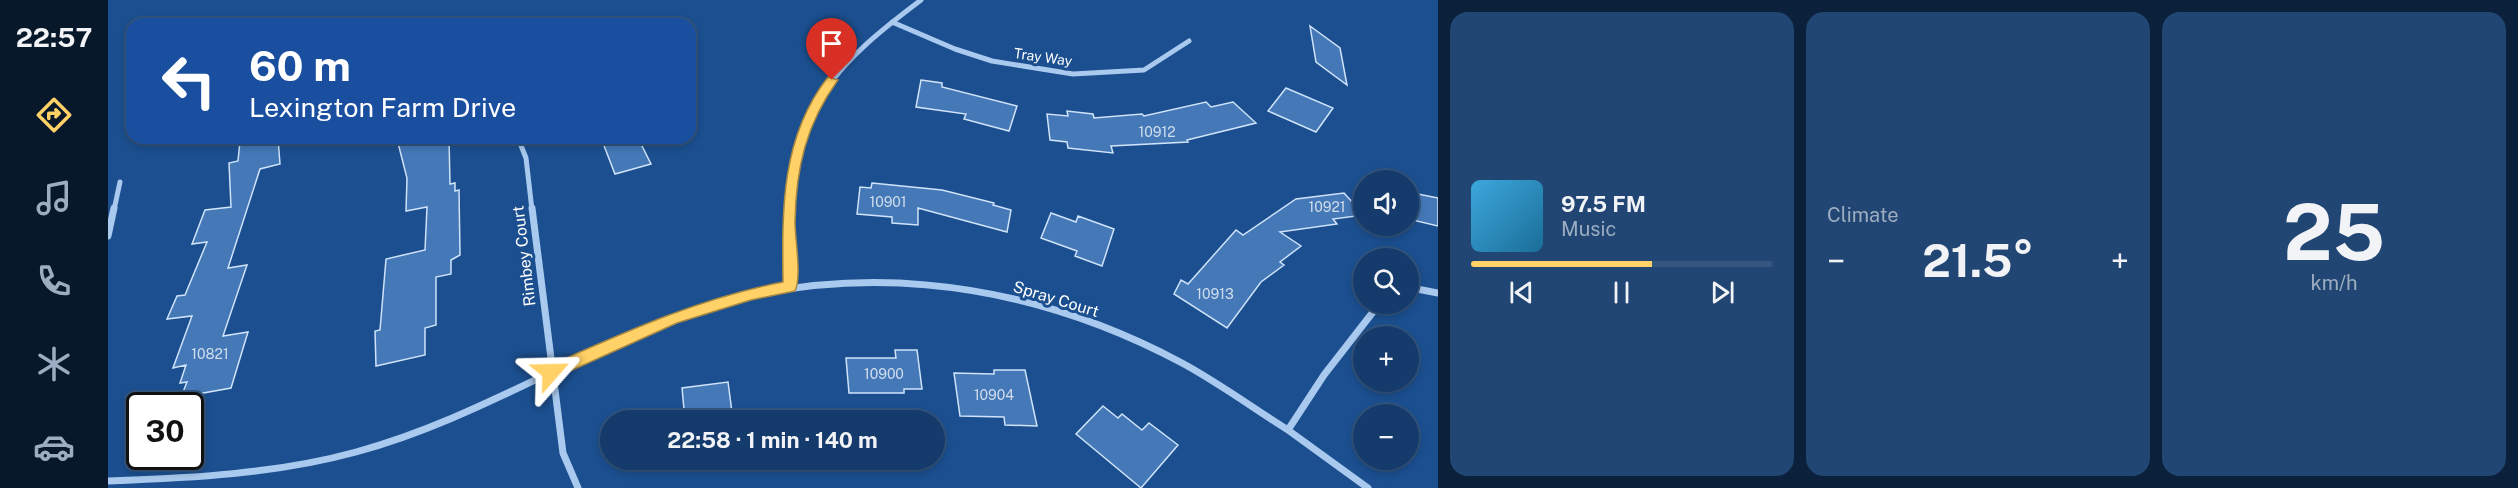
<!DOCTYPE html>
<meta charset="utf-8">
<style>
:root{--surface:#143b6b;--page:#214673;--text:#f1f3f6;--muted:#9dadc1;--line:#33557e;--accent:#ffd166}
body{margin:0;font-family:"Public Sans",sans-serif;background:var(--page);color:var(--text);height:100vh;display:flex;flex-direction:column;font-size:22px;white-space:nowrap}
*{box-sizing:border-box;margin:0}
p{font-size:20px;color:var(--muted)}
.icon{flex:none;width:33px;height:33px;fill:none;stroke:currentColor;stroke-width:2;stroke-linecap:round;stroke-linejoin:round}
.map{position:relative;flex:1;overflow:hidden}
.drawer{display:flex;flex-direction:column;gap:12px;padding:12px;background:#0b203b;width:1080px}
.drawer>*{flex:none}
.top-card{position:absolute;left:18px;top:18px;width:570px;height:126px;border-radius:18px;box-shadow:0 3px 9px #0003,0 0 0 2px var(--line);background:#1a4fa0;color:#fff;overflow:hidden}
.buttons{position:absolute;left:1245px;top:170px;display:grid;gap:12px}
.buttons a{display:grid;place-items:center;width:66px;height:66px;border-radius:50%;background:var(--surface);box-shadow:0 3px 9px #0003,0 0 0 2px var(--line);font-size:30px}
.speed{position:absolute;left:18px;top:392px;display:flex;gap:12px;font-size:30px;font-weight:700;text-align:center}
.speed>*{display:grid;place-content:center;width:78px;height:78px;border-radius:50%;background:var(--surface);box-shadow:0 3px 9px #0003,0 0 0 2px var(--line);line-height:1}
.speed .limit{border:3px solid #111;border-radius:9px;background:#fff;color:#111}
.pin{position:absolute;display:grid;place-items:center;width:51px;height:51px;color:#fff;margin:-62px -26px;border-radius:50% 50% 50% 0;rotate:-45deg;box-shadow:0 0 6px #0007}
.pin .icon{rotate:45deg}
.me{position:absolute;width:66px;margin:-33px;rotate:65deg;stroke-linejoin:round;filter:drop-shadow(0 0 4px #0008)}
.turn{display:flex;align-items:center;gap:21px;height:126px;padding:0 24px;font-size:27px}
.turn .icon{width:78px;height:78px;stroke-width:2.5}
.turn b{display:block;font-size:42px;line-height:51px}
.big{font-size:45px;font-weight:700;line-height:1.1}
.drawer .tile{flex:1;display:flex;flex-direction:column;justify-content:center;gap:9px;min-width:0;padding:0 21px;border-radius:18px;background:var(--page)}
.drawer .dial{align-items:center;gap:0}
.dial b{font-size:78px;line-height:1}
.song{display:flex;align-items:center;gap:18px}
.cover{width:72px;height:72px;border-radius:9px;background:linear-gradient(135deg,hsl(200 70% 55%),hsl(200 70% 35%))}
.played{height:6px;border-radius:3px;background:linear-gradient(90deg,var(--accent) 60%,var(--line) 60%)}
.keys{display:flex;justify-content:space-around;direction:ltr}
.heat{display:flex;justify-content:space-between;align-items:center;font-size:33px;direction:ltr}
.drawer .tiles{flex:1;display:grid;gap:12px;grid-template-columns:repeat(3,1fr)}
.trip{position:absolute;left:492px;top:410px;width:345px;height:60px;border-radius:30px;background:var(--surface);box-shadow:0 3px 9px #0003,0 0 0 2px var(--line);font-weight:700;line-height:60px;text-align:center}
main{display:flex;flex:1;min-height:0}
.tabs{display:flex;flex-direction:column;width:108px;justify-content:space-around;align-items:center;background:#08182b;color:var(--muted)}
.tabs .icon{width:42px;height:42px}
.tabs .current{color:var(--accent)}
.tabs b{font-size:27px;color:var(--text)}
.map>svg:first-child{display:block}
</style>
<main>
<nav class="tabs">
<b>22:57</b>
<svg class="icon current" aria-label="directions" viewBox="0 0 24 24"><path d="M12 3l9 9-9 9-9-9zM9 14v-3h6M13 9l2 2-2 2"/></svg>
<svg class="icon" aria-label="music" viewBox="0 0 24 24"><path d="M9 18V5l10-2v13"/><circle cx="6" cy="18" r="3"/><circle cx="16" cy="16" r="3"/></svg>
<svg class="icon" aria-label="phone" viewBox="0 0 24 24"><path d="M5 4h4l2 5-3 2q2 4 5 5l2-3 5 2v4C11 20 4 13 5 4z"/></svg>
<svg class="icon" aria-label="climate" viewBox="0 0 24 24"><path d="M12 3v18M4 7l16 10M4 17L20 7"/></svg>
<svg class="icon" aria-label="car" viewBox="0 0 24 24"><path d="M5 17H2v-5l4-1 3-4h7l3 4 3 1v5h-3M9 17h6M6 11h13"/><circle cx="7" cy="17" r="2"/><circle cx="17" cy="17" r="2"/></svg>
</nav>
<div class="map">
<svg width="1330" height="488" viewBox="0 0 1330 488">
<rect width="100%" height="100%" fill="#1b4f8f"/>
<path fill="#4478b7" stroke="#cfe3fa" stroke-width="1.5" d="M 1202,26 L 1232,48 L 1239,85 L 1208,62 Z
M 813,80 L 834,83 L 834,87 L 909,106 L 901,131 L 856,119 L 858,114 L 808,107 Z
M 1178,88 L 1225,108 L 1208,132 L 1160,111 Z
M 1098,102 L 1103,107 L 1125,102 L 1148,123 L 1079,140 L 1080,142 L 1003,146 L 1005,153 L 960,148 L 959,142 L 942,140 L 939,114 L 960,116 L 959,111 L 985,114 L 986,118 L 1034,114 L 1036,116 Z
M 142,138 L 170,138 L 172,164 L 152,169 L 120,268 L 139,265 L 115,336 L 140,332 L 123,388 L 73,397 L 79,382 L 72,383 L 78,365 L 65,368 L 84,316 L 59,319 L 69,296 L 77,295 L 99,242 L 84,244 L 97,210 L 123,207 L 121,163 L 130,161 L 132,141 Z
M 306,138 L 341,138 L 342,184 L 347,183 L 347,191 L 351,190 L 352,255 L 343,260 L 343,274 L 328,277 L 328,325 L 317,328 L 317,355 L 268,366 L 267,331 L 272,330 L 278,259 L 317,250 L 319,207 L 298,211 L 299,178 L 290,143 Z
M 493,138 L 530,138 L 543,164 L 507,174 Z
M 764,183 L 834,190 L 886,203 L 885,205 L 903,210 L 899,232 L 810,208 L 810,225 L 784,223 L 784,217 L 749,214 L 752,187 L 763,188 Z
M 1300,192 L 1330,198 L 1330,226 L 1300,219 Z
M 1236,193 L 1256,215 L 1225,219 L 1229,224 L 1172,232 L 1193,246 L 1172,262 L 1176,265 L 1153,282 L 1119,328 L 1066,294 L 1073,280 L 1080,284 L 1128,230 L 1135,235 L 1188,199 Z
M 943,213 L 968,222 L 970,216 L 1006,229 L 994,266 L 967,256 L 969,251 L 933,238 Z
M 787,350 L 809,350 L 814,389 L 796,389 L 796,393 L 741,393 L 738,358 L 788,358 Z
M 886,370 L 917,370 L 929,426 L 897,425 L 896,417 L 852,416 L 846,373 L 886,374 Z
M 620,382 L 625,420 L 577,420 L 574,388 Z
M 995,406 L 1010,418 L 1014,414 L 1034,430 L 1041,423 L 1070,445 L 1033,488 L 968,434 Z"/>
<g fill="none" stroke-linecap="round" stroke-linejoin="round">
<path stroke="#a9c9ee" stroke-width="5" d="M 784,22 L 847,49 L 884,61 L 965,74 L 1036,70 L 1081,41
M 410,138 L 418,158 L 424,210
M 6,210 L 12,182
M 682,210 C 688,102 732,61 813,0"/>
<path stroke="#a9c9ee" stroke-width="7" d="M 424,208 L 455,453 L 470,488
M 0,236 L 6,208
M 682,287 L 682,208
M 1300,291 L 1309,289 L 1330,293
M 0,481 C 83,478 168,474 248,452 C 356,423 451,363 554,323 C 727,255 911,276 1074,363 C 1111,383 1145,408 1180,430
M 1260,488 L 1180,430 L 1216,375 L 1272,303"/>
</g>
<path fill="#ffd166" stroke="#a68842" stroke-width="1.5" d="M 720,77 L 730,80 C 698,124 688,168 687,222 C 687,239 694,277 687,291 L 643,300 L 569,323 L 449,377 L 438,377 L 436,372 L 438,367 C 515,333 591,298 675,282 C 674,209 673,137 720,77 Z"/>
<g text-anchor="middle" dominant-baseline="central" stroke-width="6" stroke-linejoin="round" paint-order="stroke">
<g font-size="14" fill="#fff" stroke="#1b4f8f">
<text transform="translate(935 57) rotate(8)">Tray Way</text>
</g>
<g font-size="14" fill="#d0dded">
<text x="1049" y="132">10912</text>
<text x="780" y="202">10901</text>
<text x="1219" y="207">10921</text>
<text x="1107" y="294">10913</text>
<text x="102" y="354">10821</text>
<text x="776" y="374">10900</text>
<text x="886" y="395">10904</text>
</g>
<g font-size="16" fill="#fff" stroke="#1b4f8f">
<text transform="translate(416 256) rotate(-97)">Rimbey Court</text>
<text transform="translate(948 299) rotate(17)">Spray Court</text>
</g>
</g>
</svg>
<div class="buttons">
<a><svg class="icon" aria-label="sound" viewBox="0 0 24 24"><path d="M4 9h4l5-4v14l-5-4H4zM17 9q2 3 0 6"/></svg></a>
<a><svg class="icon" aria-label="search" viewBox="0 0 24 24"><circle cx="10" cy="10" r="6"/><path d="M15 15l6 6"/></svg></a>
<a>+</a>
<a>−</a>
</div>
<div class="speed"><div class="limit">30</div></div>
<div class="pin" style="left:724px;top:80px;background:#d93025"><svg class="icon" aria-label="arrive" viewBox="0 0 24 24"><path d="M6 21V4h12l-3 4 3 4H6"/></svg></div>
<svg class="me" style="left:443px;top:372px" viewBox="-20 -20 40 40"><path d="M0-17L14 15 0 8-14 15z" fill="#ffd166" stroke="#fff" stroke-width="4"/></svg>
<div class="trip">22:58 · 1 min · 140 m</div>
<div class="top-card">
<div class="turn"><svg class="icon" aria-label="left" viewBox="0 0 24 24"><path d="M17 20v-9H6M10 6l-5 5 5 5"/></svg><div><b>60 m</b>Lexington Farm Drive</div></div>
</div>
</div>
<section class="drawer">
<div class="tiles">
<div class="tile">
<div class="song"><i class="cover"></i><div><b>97.5 FM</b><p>Music</p></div></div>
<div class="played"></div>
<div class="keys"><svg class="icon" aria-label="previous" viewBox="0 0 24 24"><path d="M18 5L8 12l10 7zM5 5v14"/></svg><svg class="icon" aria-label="pause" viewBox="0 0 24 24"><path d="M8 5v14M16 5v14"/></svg><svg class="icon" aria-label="next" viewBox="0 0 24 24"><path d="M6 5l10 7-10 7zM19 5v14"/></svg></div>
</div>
<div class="tile"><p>Climate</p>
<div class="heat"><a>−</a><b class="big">21.5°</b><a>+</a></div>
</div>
<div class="tile dial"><b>25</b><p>km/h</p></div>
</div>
</section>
</main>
